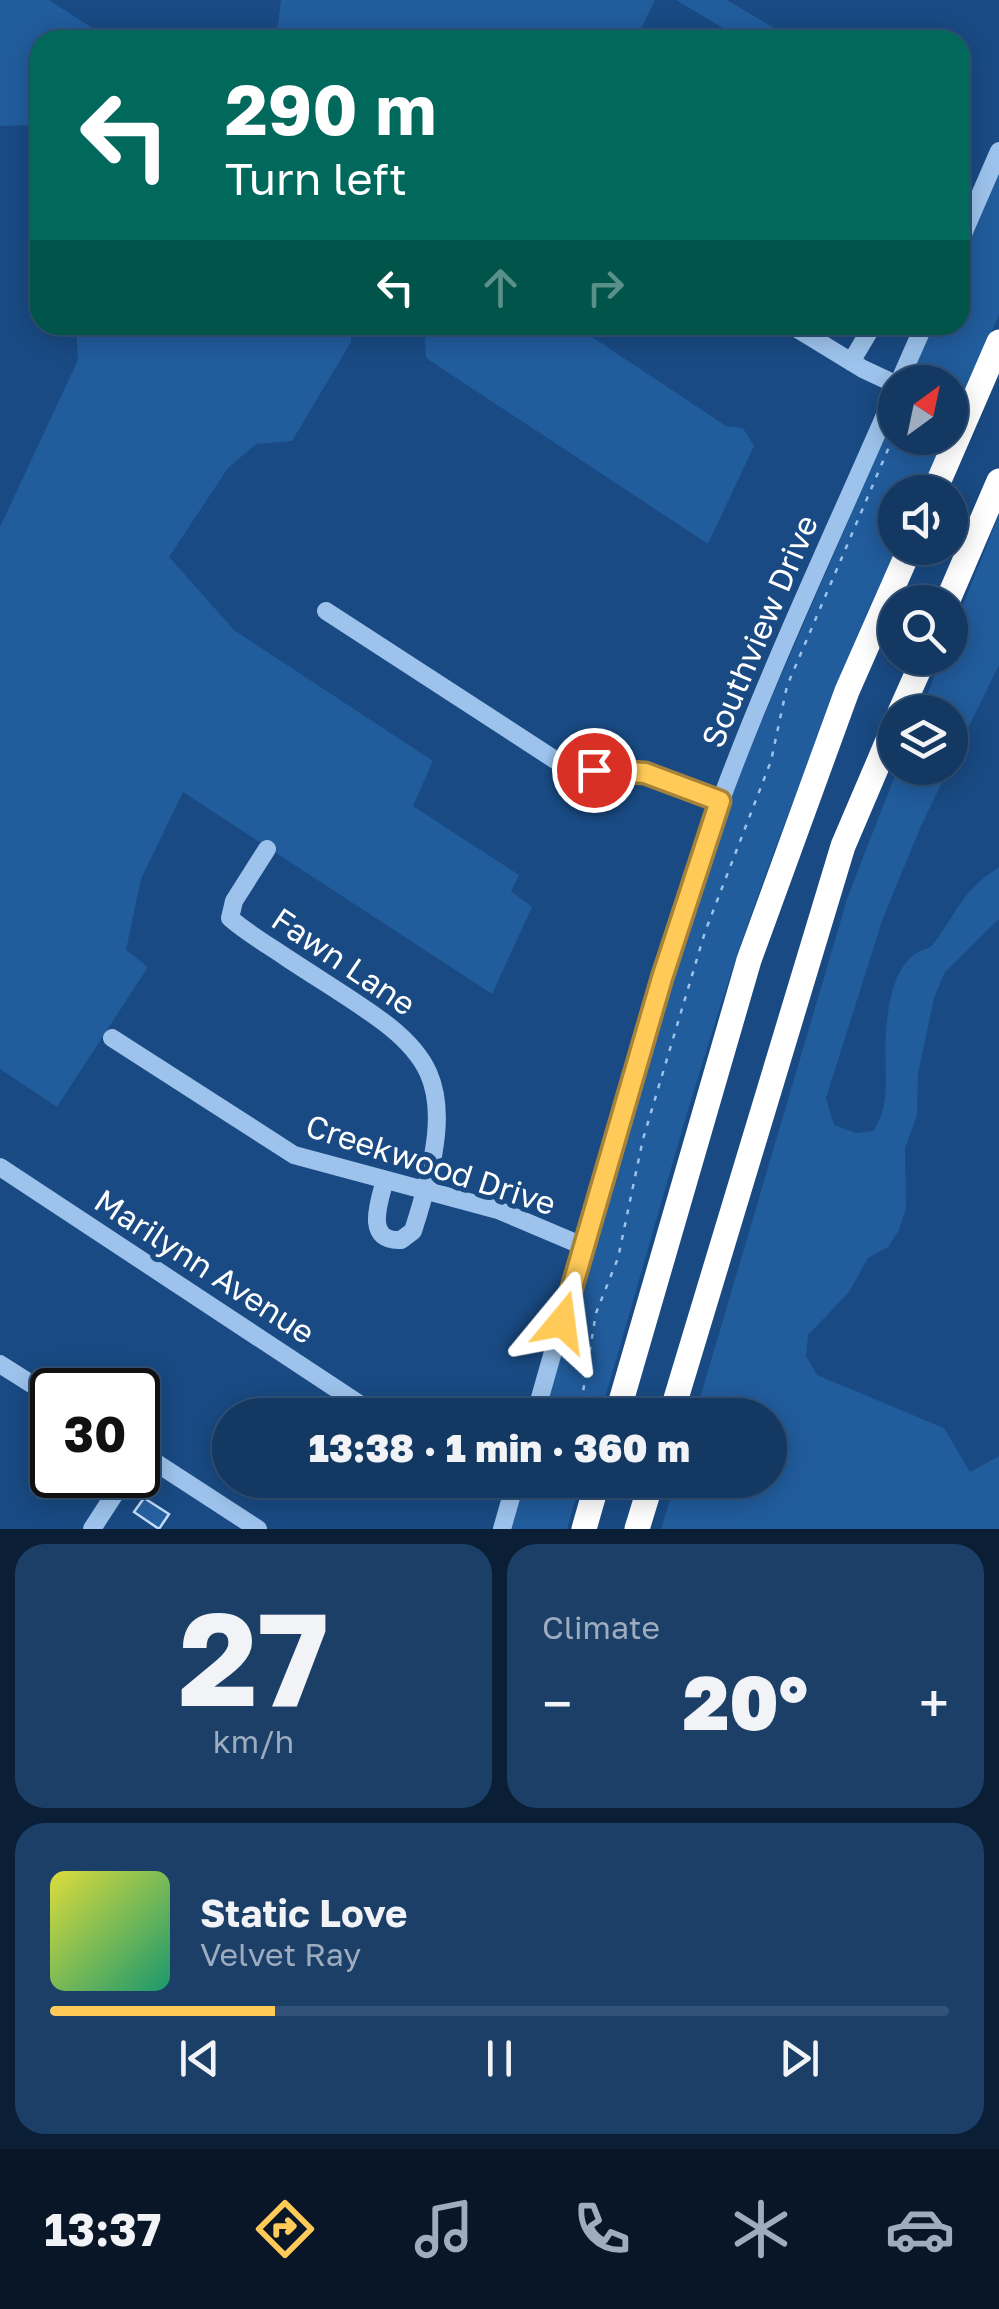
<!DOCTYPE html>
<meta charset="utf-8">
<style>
:root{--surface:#133862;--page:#1c3f68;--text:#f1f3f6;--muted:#9dacbe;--line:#325277;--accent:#ffca58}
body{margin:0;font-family:"Golos Text",sans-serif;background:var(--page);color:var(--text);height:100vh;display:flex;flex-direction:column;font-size:38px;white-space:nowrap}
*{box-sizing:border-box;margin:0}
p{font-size:32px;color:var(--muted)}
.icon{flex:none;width:55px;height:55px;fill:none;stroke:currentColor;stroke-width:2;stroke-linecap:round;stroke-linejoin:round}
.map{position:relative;height:1529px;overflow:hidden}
.side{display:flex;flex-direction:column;gap:15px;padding:15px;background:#0a1f36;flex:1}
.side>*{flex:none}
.guide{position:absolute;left:30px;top:30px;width:940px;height:305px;border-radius:30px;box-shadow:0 5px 25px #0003,0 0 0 2px var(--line);background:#00695c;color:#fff;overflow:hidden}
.needle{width:65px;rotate:33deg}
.fabs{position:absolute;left:878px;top:365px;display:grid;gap:20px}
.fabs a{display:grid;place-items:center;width:90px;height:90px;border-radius:50%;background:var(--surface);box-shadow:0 5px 25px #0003,0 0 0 2px var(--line);font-size:50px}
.speed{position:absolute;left:30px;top:1368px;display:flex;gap:20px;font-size:50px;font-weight:700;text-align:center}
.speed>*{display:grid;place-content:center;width:130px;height:130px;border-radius:50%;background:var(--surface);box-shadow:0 5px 25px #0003,0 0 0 2px var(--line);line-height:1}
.speed .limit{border:5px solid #111;border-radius:15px;background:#fff;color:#111}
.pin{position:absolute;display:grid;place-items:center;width:85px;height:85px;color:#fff;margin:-42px;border:5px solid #fff;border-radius:50%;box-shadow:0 2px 10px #0007}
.me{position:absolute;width:110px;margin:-55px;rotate:16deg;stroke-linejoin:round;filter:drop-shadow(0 0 8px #0008)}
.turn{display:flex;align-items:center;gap:35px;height:210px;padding:0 30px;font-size:45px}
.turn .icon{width:130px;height:130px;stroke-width:2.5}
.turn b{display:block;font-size:70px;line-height:85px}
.lanes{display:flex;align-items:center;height:95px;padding:0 30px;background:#0003;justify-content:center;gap:50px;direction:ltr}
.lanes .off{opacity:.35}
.big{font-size:75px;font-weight:800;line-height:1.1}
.side .card{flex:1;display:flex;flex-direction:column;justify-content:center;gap:15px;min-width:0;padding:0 35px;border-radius:30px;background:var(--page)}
.side .dial{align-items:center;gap:0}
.dial b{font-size:130px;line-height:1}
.song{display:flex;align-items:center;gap:30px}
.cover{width:120px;height:120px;border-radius:15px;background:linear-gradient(135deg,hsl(60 70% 55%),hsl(160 70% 35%))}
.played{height:10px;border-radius:5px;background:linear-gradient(90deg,var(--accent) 25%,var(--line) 25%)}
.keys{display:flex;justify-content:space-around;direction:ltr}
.heat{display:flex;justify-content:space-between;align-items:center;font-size:55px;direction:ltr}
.side .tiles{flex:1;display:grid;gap:15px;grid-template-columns:1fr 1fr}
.card:last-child{grid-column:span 2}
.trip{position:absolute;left:212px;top:1398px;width:575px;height:100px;border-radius:50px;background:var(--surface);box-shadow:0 5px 25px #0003,0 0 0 2px var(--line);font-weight:800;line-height:100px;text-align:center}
.menu{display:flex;height:160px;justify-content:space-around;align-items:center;background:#081627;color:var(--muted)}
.menu .icon{width:70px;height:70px}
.menu .active{color:var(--accent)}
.menu b{font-size:45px;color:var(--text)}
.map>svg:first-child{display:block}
</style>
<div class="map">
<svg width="999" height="1529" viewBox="0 0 999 1529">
<rect width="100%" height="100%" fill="#194a83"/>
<path fill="#215c9c" d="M 0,0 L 49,0 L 111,40 L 40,40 L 40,125 L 0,126 Z
M 281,0 L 655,0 L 639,33 L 649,40 C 626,40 598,45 576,40 C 547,34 538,19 508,36 L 508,40 L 268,40 L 278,25 Z
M 676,0 L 727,0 L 794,40 L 743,40 Z
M 999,172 L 999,315 L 950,427 L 950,382 L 909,382 L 933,325 L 960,325 L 960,263 Z
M 76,325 L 351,325 L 351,342 L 292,441 L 256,444 L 228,468 L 169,557 L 234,630 L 433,761 L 413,806 L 519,875 L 511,891 L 532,907 L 492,994 L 183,792 L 141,879 L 126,950 L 148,967 L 57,1107 L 0,1069 L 0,527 L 78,360 Z
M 432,325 L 574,325 L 726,426 L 743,428 L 754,446 L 708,544 L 426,358 L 425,339 Z
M 895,414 L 895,438 L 945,438 L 921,492 L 895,492 L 895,548 L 898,548 C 847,671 793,794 749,921 C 692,1083 649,1250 600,1415 L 543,1415 L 687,917 L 714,838 L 773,694 Z
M 999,515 L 999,665 L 950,765 L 950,712 L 920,712 L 942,658 L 950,658 L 950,637 Z
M 898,768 L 949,768 L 921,826 L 883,918 L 826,1098 L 834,1125 L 856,1133 L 873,1131 C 893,1102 883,1067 886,1033 C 888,1007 892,971 915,954 C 922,949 929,950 934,943 C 960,908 960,893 999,867 L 999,919 L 945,972 L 934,998 L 918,1074 L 917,1115 L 905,1148 L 906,1208 L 899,1230 L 888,1247 L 868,1258 L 849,1292 L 808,1335 L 806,1356 L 817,1375 L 944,1428 L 970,1472 L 999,1456 L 999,1529 L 661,1529 L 676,1480 L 770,1480 L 770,1415 L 695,1415 L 848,896 Z
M 524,1480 L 581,1480 L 567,1529 L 510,1529 Z"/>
<path fill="#2761a2" stroke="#c2dcf9" stroke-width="2.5" d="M 144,1498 L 169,1514 L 159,1529 L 134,1512 Z"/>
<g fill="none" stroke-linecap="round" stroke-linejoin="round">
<path stroke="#9dc3ec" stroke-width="2.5" stroke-dasharray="5 8" stroke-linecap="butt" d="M 960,278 L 971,252
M 576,1415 L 582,1398 L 596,1313 L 618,1258 L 643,1139 L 705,932 L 771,761 L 787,686 L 895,433"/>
<path stroke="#9dc3ec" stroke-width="18" d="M 960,241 L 999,151
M 791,325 L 863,369 L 895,384
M 851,362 L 873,325
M 899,382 L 924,325
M 326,611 L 586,780 L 594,770 L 645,773 L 721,801
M 267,849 L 234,901 L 230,918 C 247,933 268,945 287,958 C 424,1048 470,1055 413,1231 L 401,1240 C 364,1242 379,1202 385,1180
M 112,1038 L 294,1155 L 498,1210 L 583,1246
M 0,1167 L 376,1415
M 0,1364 L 52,1397
M 535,1415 C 591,1221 641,1023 709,833 C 762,683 832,538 895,392
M 138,1451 L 258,1529
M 477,1480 L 513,1491
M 92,1529 L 127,1475
M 502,1529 L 516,1480"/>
<path stroke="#fff" stroke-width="25" d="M 934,492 L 999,342
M 947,602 L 999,481
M 900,712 L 924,658
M 617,1415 L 749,960 L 847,691 L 910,548
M 671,1415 L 843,846 L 895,724
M 584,1529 L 598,1480
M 637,1529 L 652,1480"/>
</g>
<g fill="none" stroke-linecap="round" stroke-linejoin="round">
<defs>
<path id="route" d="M 562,1322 L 662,978 L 720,801 L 645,773 L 594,770"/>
</defs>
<use href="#route" stroke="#a68339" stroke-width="25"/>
<use href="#route" stroke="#ffca58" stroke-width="18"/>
</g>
<g text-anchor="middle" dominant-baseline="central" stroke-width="10" stroke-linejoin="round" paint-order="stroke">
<g font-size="32" fill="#fff" stroke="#194a83">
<text transform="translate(759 631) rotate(-67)">Southview Drive</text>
<text transform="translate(344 961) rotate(34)">Fawn Lane</text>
<text transform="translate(431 1164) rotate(18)">Creekwood Drive</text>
<text transform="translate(205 1266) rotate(33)">Marilynn Avenue</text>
</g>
</g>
</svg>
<div class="fabs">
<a><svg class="needle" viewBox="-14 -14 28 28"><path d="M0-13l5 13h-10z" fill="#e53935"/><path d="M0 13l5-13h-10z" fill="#9dacbe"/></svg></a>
<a><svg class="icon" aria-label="sound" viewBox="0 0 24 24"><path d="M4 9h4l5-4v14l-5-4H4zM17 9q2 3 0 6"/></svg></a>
<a><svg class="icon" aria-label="search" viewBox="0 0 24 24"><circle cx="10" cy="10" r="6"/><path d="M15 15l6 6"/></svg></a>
<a><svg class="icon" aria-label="layers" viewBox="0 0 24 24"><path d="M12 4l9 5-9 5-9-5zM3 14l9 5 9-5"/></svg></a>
</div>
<div class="speed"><div class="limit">30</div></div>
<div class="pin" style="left:594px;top:770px;background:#d93025"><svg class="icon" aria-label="arrive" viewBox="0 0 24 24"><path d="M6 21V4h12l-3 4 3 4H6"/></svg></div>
<svg class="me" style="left:562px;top:1322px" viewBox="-20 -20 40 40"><path d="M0-17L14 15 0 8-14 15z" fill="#ffca58" stroke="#fff" stroke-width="4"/></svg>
<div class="trip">13:38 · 1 min · 360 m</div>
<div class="guide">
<div class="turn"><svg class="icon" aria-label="left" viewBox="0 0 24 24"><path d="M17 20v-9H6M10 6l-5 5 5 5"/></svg><div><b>290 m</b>Turn left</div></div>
<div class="lanes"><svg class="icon" aria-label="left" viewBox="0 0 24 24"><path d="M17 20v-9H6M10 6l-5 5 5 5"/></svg><svg class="icon off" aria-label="ahead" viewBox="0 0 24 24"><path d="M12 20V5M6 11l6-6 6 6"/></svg><svg class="icon off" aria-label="right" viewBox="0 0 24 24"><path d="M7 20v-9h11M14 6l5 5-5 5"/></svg></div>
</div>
</div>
<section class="side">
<div class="tiles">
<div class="card dial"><b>27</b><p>km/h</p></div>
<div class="card"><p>Climate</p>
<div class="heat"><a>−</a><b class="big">20°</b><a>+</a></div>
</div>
<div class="card">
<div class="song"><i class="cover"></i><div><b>Static Love</b><p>Velvet Ray</p></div></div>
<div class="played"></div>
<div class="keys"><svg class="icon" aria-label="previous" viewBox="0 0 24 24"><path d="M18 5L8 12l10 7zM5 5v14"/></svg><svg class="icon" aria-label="pause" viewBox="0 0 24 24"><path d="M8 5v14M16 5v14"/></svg><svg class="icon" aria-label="next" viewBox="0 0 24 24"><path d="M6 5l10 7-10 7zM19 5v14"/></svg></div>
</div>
</div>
</section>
<nav class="menu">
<b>13:37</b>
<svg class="icon active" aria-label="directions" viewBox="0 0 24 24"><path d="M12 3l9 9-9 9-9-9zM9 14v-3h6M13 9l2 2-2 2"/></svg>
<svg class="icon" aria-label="music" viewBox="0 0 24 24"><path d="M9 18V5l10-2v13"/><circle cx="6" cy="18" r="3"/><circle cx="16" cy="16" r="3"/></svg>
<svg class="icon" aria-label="phone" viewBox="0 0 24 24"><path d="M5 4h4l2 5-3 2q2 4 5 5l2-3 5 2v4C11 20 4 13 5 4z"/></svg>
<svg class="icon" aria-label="climate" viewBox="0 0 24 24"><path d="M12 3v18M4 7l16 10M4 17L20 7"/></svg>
<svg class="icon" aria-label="car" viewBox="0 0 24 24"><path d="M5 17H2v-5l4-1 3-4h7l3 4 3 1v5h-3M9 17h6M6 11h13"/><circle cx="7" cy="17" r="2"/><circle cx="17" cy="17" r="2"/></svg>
</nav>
